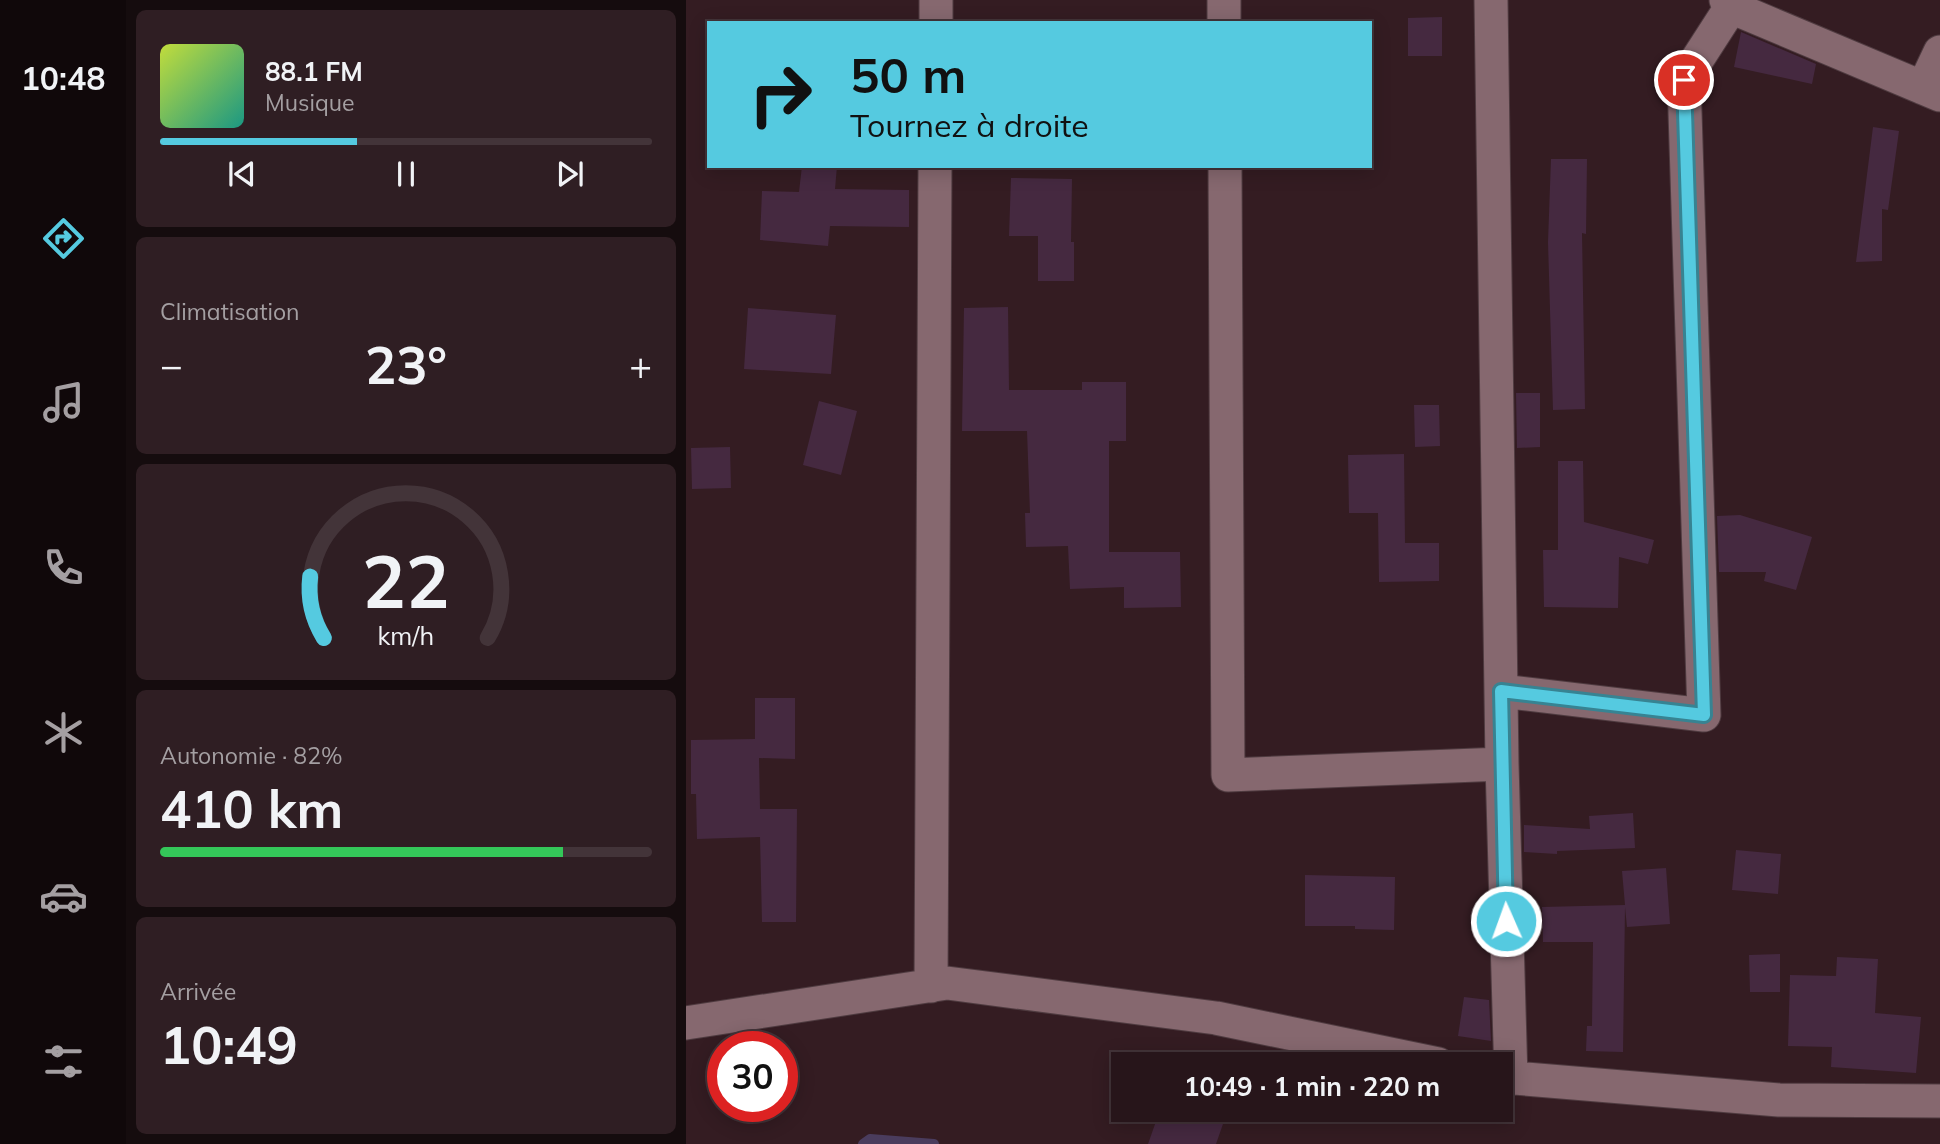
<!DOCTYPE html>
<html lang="fr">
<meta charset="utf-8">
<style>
:root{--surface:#27151a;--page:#2f1e23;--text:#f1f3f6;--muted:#a49fa2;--line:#433439;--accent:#55cae0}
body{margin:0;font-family:Mulish,sans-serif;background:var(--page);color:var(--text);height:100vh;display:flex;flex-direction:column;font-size:26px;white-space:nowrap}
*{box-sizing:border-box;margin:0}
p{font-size:23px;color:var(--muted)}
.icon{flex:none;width:38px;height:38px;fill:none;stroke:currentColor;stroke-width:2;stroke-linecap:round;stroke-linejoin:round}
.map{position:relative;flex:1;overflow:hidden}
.details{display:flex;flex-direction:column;gap:10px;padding:10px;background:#150c0e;width:560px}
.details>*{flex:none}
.hud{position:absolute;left:21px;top:21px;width:665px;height:147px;border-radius:0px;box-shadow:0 4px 18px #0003,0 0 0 2px var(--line);background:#55cae0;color:#111;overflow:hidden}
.speed{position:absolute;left:21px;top:1031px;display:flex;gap:14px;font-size:35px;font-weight:700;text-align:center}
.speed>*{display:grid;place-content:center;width:91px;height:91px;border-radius:50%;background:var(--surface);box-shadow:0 4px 18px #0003,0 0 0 2px var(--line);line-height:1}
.speed .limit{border:10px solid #d22;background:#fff;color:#111}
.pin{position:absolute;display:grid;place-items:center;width:60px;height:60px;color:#fff;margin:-30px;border:4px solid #fff;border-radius:50%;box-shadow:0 2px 7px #0007}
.me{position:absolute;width:77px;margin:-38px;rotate:358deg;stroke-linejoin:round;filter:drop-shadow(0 0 5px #0008)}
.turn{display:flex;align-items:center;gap:24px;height:147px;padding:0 28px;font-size:32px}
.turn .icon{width:91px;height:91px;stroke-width:2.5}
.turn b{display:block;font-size:49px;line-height:60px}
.big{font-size:52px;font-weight:700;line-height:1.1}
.details .card{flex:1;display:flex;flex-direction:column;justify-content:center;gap:10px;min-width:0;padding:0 24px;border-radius:10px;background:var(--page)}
.details .dial{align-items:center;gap:0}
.dial svg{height:182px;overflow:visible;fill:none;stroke:var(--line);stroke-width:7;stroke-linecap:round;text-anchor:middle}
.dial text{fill:var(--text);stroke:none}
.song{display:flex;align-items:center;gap:21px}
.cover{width:84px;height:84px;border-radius:10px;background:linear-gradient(135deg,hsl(70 70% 55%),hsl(170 70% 35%))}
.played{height:7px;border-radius:4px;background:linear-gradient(90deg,var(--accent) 40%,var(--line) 40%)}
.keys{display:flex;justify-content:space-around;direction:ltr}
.heat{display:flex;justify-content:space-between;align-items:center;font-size:38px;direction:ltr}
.charge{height:10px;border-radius:5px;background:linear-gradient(90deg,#34c759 82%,var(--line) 0)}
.trip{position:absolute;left:425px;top:1052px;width:402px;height:70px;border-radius:0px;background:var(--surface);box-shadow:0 4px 18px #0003,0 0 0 2px var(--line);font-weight:700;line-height:70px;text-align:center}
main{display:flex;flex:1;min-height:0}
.tab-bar{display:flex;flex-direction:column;width:126px;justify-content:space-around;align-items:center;background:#10080a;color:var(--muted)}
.tab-bar .icon{width:49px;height:49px}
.tab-bar .current{color:var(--accent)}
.tab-bar b{font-size:32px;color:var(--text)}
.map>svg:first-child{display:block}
</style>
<main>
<nav class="tab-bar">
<b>10:48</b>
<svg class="icon current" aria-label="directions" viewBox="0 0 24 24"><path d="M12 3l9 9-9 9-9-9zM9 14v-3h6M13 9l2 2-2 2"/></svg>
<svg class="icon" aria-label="music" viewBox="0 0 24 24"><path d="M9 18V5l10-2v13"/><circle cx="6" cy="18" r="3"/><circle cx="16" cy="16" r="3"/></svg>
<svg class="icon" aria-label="phone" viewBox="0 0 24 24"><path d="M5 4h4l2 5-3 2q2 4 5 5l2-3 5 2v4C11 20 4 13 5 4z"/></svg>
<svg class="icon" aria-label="climate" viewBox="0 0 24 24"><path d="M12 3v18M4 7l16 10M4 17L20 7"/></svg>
<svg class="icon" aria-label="car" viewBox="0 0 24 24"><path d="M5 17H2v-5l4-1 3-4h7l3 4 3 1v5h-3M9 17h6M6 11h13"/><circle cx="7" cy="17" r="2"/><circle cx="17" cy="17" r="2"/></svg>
<svg class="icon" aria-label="filters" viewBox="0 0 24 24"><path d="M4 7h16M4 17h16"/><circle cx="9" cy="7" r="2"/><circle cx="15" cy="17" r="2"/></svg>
</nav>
<section class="details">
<div class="card">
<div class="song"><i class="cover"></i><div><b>88.1 FM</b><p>Musique</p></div></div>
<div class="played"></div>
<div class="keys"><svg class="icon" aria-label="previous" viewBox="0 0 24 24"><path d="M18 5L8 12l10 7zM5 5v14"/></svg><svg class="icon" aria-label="pause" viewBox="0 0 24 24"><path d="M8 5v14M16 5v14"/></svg><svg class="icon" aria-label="next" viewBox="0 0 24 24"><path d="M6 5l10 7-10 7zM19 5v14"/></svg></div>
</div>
<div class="card"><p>Climatisation</p>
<div class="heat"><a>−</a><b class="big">23°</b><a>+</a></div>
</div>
<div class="card dial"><svg viewBox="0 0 100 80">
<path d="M14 69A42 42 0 1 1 86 69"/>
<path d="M14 69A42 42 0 0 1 8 42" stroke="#55cae0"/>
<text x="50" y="56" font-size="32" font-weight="700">22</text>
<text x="50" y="72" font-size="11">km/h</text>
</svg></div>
<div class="card"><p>Autonomie · 82%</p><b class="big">410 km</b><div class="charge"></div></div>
<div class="card"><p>Arrivée</p><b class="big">10:49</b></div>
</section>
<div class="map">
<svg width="1254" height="1144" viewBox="0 0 1254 1144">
<rect width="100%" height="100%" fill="#341c22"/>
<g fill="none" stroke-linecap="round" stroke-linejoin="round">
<path stroke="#4a3c5d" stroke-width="10" d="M 177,1144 L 184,1139 L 248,1144"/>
</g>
<path fill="#452940" d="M 756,17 L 756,56 L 722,56 L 722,18 Z
M 1055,32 L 1130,64 L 1126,84 L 1048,67 Z
M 1187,127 L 1213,131 L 1202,210 L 1196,209 L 1196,261 L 1170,262 Z
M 865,159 L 901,159 L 900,234 L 896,233 L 899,409 L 867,410 L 862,242 Z
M 116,166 L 151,166 L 149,189 L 223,190 L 223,227 L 144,226 L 142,246 L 74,240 L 76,191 L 113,192 Z
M 325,178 L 386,179 L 385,242 L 388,242 L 388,281 L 352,281 L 352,236 L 323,236 Z
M 322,307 L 323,390 L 396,390 L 396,382 L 440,382 L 440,441 L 423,441 L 423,552 L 494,552 L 495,607 L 438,608 L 438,587 L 384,589 L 382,546 L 340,547 L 339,513 L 344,513 L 341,431 L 276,431 L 278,308 Z
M 62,308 L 150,315 L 145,374 L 58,369 Z
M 830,393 L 854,393 L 854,447 L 831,448 Z
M 133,401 L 171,411 L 155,475 L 117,465 Z
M 728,405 L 753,405 L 754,446 L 729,447 Z
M 44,447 L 45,488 L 6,489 L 5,448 Z
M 718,454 L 719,543 L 753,543 L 753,581 L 693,582 L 692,513 L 663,513 L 662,455 Z
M 872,461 L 897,461 L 898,522 L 968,540 L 962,564 L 933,557 L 932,608 L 858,607 L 857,550 L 872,550 Z
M 1054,515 L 1126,537 L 1110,590 L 1078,581 L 1080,572 L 1033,572 L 1031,516 Z
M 69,698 L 109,698 L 109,759 L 73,758 L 74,809 L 111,809 L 110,922 L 76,922 L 74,837 L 11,839 L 10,794 L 5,794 L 5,740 L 69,739 Z
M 947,813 L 949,848 L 871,851 L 871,854 L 838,852 L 838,825 L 904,829 L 903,816 Z
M 1050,850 L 1095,854 L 1092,894 L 1046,890 Z
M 980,868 L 984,924 L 941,927 L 939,907 L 937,1052 L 900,1051 L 901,1026 L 906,1026 L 907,942 L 857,942 L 856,907 L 939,905 L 936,871 Z
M 619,875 L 709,877 L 708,930 L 669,929 L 669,926 L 619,926 Z
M 1094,954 L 1094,992 L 1064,992 L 1063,955 Z
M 1151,957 L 1192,959 L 1189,1013 L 1235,1017 L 1230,1073 L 1145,1067 L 1146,1047 L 1102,1046 L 1104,975 L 1150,976 Z
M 778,997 L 803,1000 L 805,1041 L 772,1036 Z
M 474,1110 L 496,1110 L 537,1124 L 530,1144 L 462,1144 Z"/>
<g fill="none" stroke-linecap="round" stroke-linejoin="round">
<defs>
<path id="street" d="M 538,0 L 538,23
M 805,0 L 816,764 L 825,1079
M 1040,0 L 1045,7 L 1254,95
M 250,23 L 250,0
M 1237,88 L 1254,52
M 539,166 L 542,775 L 816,764
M 815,691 L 1018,715 L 998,80 L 1045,7
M 245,986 L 249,166
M 0,1023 L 261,983 L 530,1018 L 752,1064
M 816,1077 L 1093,1100 L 1254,1101"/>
</defs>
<use href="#street" stroke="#4f3b40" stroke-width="35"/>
<use href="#street" stroke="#86686f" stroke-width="33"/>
</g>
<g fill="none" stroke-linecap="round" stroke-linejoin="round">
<defs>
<path id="route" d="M 820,921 L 815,691 L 1018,715 L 998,80"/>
</defs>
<use href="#route" stroke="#378392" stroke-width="18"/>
<use href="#route" stroke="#55cae0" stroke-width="12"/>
</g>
</svg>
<div class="speed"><div class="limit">30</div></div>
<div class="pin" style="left:998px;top:80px;background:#d93025"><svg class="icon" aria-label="arrive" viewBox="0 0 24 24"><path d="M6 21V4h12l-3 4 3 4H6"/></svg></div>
<svg class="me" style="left:820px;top:921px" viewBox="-20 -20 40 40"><circle r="17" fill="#55cae0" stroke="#fff" stroke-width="3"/><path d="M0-11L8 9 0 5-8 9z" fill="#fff"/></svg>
<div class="trip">10:49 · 1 min · 220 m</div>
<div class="hud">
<div class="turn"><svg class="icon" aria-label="right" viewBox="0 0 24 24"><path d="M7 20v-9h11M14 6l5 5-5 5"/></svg><div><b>50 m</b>Tournez à droite</div></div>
</div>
</div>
</main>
